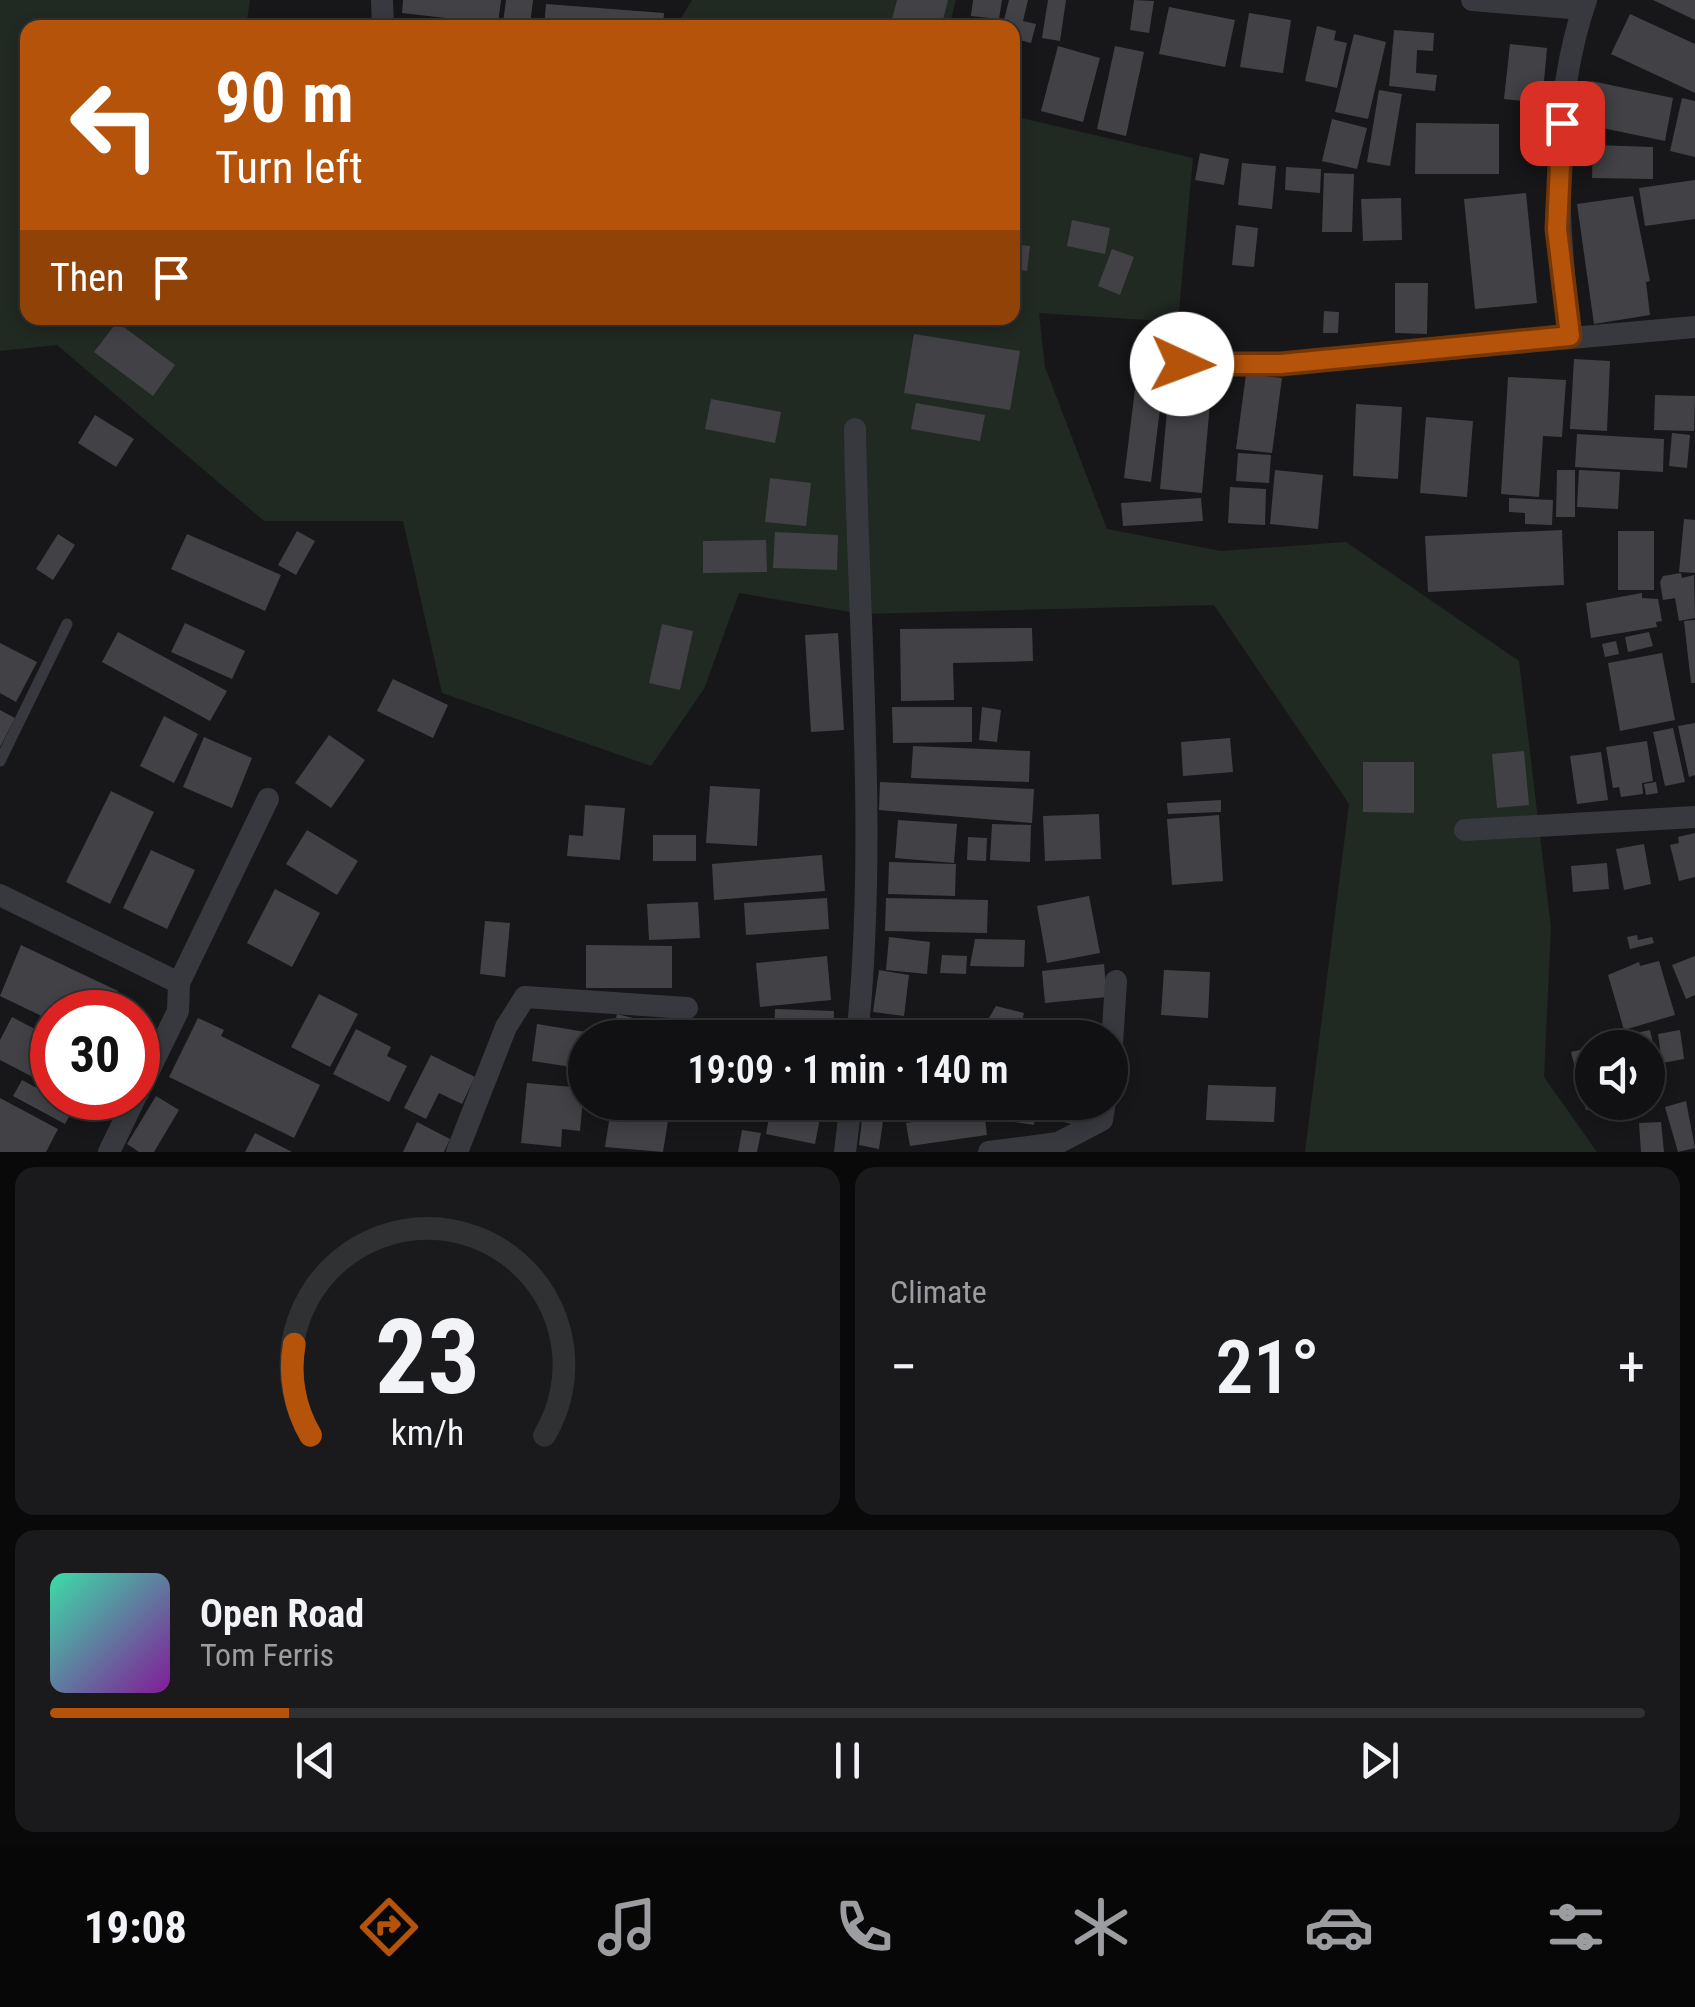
<!DOCTYPE html>
<meta charset="utf-8">
<style>
:root{--surface:#111113;--page:#1a1a1c;--text:#f1f3f6;--muted:#9c9da0;--line:#303133;--accent:#b45309}
body{margin:0;font-family:"Roboto Condensed",sans-serif;background:var(--page);color:var(--text);height:100vh;display:flex;flex-direction:column;font-size:38px;white-space:nowrap}
*{box-sizing:border-box;margin:0}
p{font-size:32px;color:var(--muted)}
.icon{flex:none;width:55px;height:55px;fill:none;stroke:currentColor;stroke-width:2;stroke-linecap:round;stroke-linejoin:round}
.map{position:relative;height:1152px;overflow:hidden}
.drawer{display:flex;flex-direction:column;gap:15px;padding:15px;background:#09090a;flex:1}
.drawer>*{flex:none}
.top-card{position:absolute;left:20px;top:20px;width:1000px;height:305px;border-radius:20px;box-shadow:0 5px 15px #0003,0 0 0 2px var(--line);background:#b45309;color:#fff;overflow:hidden}
.buttons{position:absolute;left:1575px;top:1030px;display:grid;gap:20px}
.buttons a{display:grid;place-items:center;width:90px;height:90px;border-radius:50%;background:var(--surface);box-shadow:0 5px 15px #0003,0 0 0 2px var(--line);font-size:50px}
.speed{position:absolute;left:30px;top:990px;display:flex;gap:20px;font-size:50px;font-weight:700;text-align:center}
.speed>*{display:grid;place-content:center;width:130px;height:130px;border-radius:50%;background:var(--surface);box-shadow:0 5px 15px #0003,0 0 0 2px var(--line);line-height:1}
.speed .limit{border:15px solid #d22;background:#fff;color:#111}
.pin{position:absolute;display:grid;place-items:center;width:85px;height:85px;color:#fff;margin:-42px;border-radius:20px;box-shadow:0 5px 15px #0006}
.me{position:absolute;width:110px;margin:-55px;rotate:92deg;stroke-linejoin:round;filter:drop-shadow(0 0 8px #0008)}
.turn{display:flex;align-items:center;gap:35px;height:210px;padding:0 30px;font-size:45px}
.turn .icon{width:130px;height:130px;stroke-width:2.5}
.turn b{display:block;font-size:70px;line-height:85px}
.then{display:flex;align-items:center;height:95px;padding:0 30px;background:#0003;gap:20px;font-size:38px}
.big{font-size:75px;font-weight:600;line-height:1.1}
.drawer .tile{flex:1;display:flex;flex-direction:column;justify-content:center;gap:15px;min-width:0;padding:0 35px;border-radius:20px;background:var(--page)}
.drawer .dial{align-items:center;gap:0}
.dial svg{height:260px;overflow:visible;fill:none;stroke:var(--line);stroke-width:7;stroke-linecap:round;text-anchor:middle}
.dial text{fill:var(--text);stroke:none}
.song{display:flex;align-items:center;gap:30px}
.cover{width:120px;height:120px;border-radius:15px;background:linear-gradient(135deg,hsl(160 70% 55%),hsl(290 70% 35%))}
.played{height:10px;border-radius:5px;background:linear-gradient(90deg,var(--accent) 15%,var(--line) 15%)}
.keys{display:flex;justify-content:space-around;direction:ltr}
.heat{display:flex;justify-content:space-between;align-items:center;font-size:55px;direction:ltr}
.drawer .tiles{flex:1;display:grid;gap:15px;grid-template-columns:1fr 1fr}
.tile:last-child{grid-column:span 2}
.trip{position:absolute;left:568px;top:1020px;width:560px;height:100px;border-radius:50px;background:var(--surface);box-shadow:0 5px 15px #0003,0 0 0 2px var(--line);font-weight:600;line-height:100px;text-align:center}
.tabs{display:flex;height:160px;justify-content:space-around;align-items:center;background:#070708;color:var(--muted)}
.tabs .icon{width:70px;height:70px}
.tabs .active{color:var(--accent)}
.tabs b{font-size:45px;color:var(--text)}
.map>svg:first-child{display:block}
</style>
<div class="map">
<svg width="1695" height="1152" viewBox="0 0 1695 1152">
<rect width="100%" height="100%" fill="#171719"/>
<path fill="#212923" d="M 0,0 L 250,0 L 246,27 L 28,28 L 28,318 L 444,321 L 446,318 L 1012,318 L 1013,116 L 1193,158 L 1178,322 L 1039,313 L 1045,367 L 1107,529 L 1221,551 L 1346,542 L 1519,661 L 1551,927 L 1544,1077 L 1597,1152 L 1305,1152 L 1349,804 L 1214,605 L 862,614 L 739,593 L 704,689 L 651,766 L 442,693 L 403,521 L 264,521 L 57,345 L 0,351 Z
M 692,0 L 956,0 L 949,27 L 675,28 Z"/>
<path fill="#424246" d="M 403,0 L 501,0 L 498,24 L 402,13 Z
M 506,0 L 533,0 L 530,25 L 503,22 Z
M 897,0 L 948,0 L 941,28 L 891,23 Z
M 973,0 L 1002,0 L 999,19 L 971,16 Z
M 1009,0 L 1028,0 L 1023,21 L 1036,24 L 1031,43 L 1012,38 L 1012,28 L 1002,28 Z
M 1048,0 L 1066,0 L 1060,41 L 1042,38 Z
M 1134,0 L 1154,1 L 1149,33 L 1130,30 Z
M 1653,0 L 1695,0 L 1695,20 Z
M 546,4 L 664,13 L 663,28 L 544,28 Z
M 1169,7 L 1235,20 L 1225,67 L 1159,54 Z
M 1249,13 L 1291,20 L 1283,73 L 1240,67 Z
M 1630,14 L 1695,44 L 1695,93 L 1611,54 Z
M 1317,26 L 1336,31 L 1334,40 L 1347,43 L 1337,88 L 1305,81 Z
M 1394,30 L 1434,33 L 1433,51 L 1417,50 L 1416,73 L 1437,75 L 1435,91 L 1389,86 Z
M 1354,34 L 1386,42 L 1368,119 L 1335,112 Z
M 1510,44 L 1547,48 L 1542,103 L 1504,99 Z
M 1058,46 L 1100,58 L 1083,122 L 1041,111 Z
M 1115,46 L 1144,52 L 1126,136 L 1097,129 Z
M 1591,81 L 1673,98 L 1665,141 L 1583,124 Z
M 1379,90 L 1402,94 L 1390,166 L 1367,162 Z
M 1682,98 L 1695,101 L 1695,157 L 1670,151 Z
M 1332,119 L 1367,128 L 1357,169 L 1322,161 Z
M 1416,123 L 1499,124 L 1499,174 L 1415,174 Z
M 1593,145 L 1653,147 L 1653,179 L 1592,178 Z
M 1200,153 L 1229,159 L 1224,185 L 1195,180 Z
M 1242,163 L 1276,166 L 1272,209 L 1238,205 Z
M 1286,167 L 1321,169 L 1320,193 L 1285,190 Z
M 1324,173 L 1354,174 L 1352,232 L 1322,232 Z
M 1695,180 L 1695,219 L 1645,226 L 1639,188 Z
M 1526,193 L 1537,303 L 1475,309 L 1464,199 Z
M 1633,196 L 1650,281 L 1646,282 L 1650,315 L 1594,324 L 1577,204 Z
M 1401,198 L 1402,240 L 1363,241 L 1361,199 Z
M 1072,220 L 1110,228 L 1105,254 L 1067,246 Z
M 1236,225 L 1258,228 L 1254,267 L 1232,265 Z
M 1012,244 L 1030,246 L 1027,271 L 1012,269 Z
M 1112,249 L 1134,257 L 1120,295 L 1098,286 Z
M 1395,283 L 1428,283 L 1427,334 L 1395,333 Z
M 1324,311 L 1339,312 L 1338,333 L 1323,333 Z
M 117,322 L 175,365 L 153,396 L 94,352 Z
M 914,334 L 1020,351 L 1010,410 L 904,393 Z
M 1574,359 L 1610,361 L 1607,431 L 1570,429 Z
M 1138,365 L 1165,368 L 1151,482 L 1124,478 Z
M 1246,374 L 1282,378 L 1272,453 L 1236,449 Z
M 1508,377 L 1566,380 L 1562,437 L 1543,436 L 1539,497 L 1501,494 Z
M 1169,388 L 1211,392 L 1202,493 L 1160,489 Z
M 1655,395 L 1695,396 L 1694,431 L 1654,430 Z
M 711,399 L 781,412 L 775,443 L 705,429 Z
M 916,403 L 985,415 L 980,441 L 911,429 Z
M 1356,404 L 1402,407 L 1398,479 L 1353,476 Z
M 95,415 L 134,439 L 116,467 L 78,443 Z
M 1426,417 L 1473,421 L 1467,497 L 1420,493 Z
M 1672,433 L 1690,435 L 1687,468 L 1669,466 Z
M 1577,434 L 1664,439 L 1663,472 L 1575,467 Z
M 1238,453 L 1271,455 L 1269,483 L 1236,481 Z
M 1275,470 L 1323,475 L 1318,529 L 1270,524 Z
M 1557,470 L 1575,470 L 1575,517 L 1556,517 Z
M 1579,470 L 1620,472 L 1618,509 L 1577,507 Z
M 770,478 L 811,483 L 806,526 L 765,522 Z
M 1230,487 L 1266,489 L 1265,525 L 1228,523 Z
M 1201,498 L 1203,521 L 1123,526 L 1121,503 Z
M 1509,498 L 1553,500 L 1552,525 L 1525,524 L 1525,513 L 1509,512 Z
M 1684,519 L 1695,520 L 1695,573 L 1679,572 Z
M 1562,530 L 1564,585 L 1428,592 L 1425,536 Z
M 297,531 L 315,541 L 296,575 L 278,565 Z
M 1618,531 L 1654,531 L 1654,590 L 1618,590 Z
M 775,532 L 838,535 L 837,570 L 773,568 Z
M 58,534 L 75,545 L 53,580 L 36,569 Z
M 187,534 L 281,575 L 265,611 L 171,569 Z
M 766,540 L 767,572 L 703,573 L 703,541 Z
M 1681,573 L 1682,578 L 1694,575 L 1695,618 L 1679,621 L 1675,598 L 1663,600 L 1660,582 L 1663,576 Z
M 1642,593 L 1642,598 L 1658,599 L 1662,621 L 1656,622 L 1657,627 L 1591,638 L 1586,603 Z
M 1695,620 L 1695,683 L 1691,683 L 1684,621 Z
M 185,623 L 245,651 L 232,679 L 171,652 Z
M 662,624 L 693,631 L 680,690 L 649,683 Z
M 1032,628 L 1033,661 L 953,663 L 954,700 L 901,701 L 900,629 Z
M 118,632 L 227,691 L 210,721 L 102,662 Z
M 1649,632 L 1653,646 L 1628,652 L 1625,637 Z
M 838,633 L 844,730 L 811,732 L 805,635 Z
M 1616,641 L 1619,654 L 1605,657 L 1602,644 Z
M 0,643 L 37,662 L 16,702 L 0,693 Z
M 1662,653 L 1675,720 L 1620,731 L 1608,663 Z
M 393,679 L 448,705 L 433,738 L 377,711 Z
M 892,707 L 972,707 L 972,742 L 893,743 Z
M 982,707 L 1001,710 L 997,742 L 979,740 Z
M 0,710 L 15,718 L 0,747 Z
M 164,716 L 198,734 L 174,783 L 140,766 Z
M 1695,723 L 1695,775 L 1689,777 L 1678,726 Z
M 1673,728 L 1685,782 L 1665,786 L 1653,732 Z
M 329,735 L 365,760 L 331,808 L 295,783 Z
M 204,737 L 252,758 L 232,808 L 183,787 Z
M 1230,738 L 1233,772 L 1183,776 L 1181,742 Z
M 1647,741 L 1653,781 L 1642,783 L 1643,794 L 1621,797 L 1619,787 L 1613,788 L 1606,747 Z
M 913,746 L 1030,751 L 1029,782 L 911,778 Z
M 1524,751 L 1529,805 L 1497,808 L 1492,754 Z
M 1601,752 L 1608,800 L 1577,804 L 1570,756 Z
M 1363,762 L 1414,762 L 1414,813 L 1363,812 Z
M 880,782 L 1034,789 L 1032,823 L 879,810 Z
M 1656,782 L 1658,793 L 1646,795 L 1644,784 Z
M 710,786 L 760,789 L 757,846 L 706,843 Z
M 111,791 L 154,812 L 110,904 L 66,882 Z
M 1221,800 L 1221,812 L 1168,814 L 1167,803 Z
M 585,805 L 625,808 L 620,860 L 567,856 L 569,835 L 583,836 Z
M 1099,814 L 1101,859 L 1045,861 L 1043,816 Z
M 1219,815 L 1223,881 L 1172,885 L 1167,819 Z
M 898,820 L 957,824 L 954,863 L 895,858 Z
M 992,824 L 1031,825 L 1030,862 L 990,860 Z
M 307,830 L 358,861 L 337,895 L 286,864 Z
M 1695,833 L 1695,877 L 1679,881 L 1670,845 L 1679,843 L 1678,837 Z
M 653,835 L 696,835 L 696,861 L 653,861 Z
M 968,837 L 987,838 L 986,861 L 967,860 Z
M 1644,844 L 1651,884 L 1624,890 L 1616,849 Z
M 151,850 L 195,870 L 167,929 L 123,908 Z
M 822,855 L 825,891 L 714,900 L 712,864 Z
M 889,862 L 956,864 L 955,896 L 888,894 Z
M 1607,863 L 1609,889 L 1573,892 L 1571,866 Z
M 275,889 L 320,913 L 292,967 L 247,943 Z
M 1089,896 L 1100,953 L 1047,963 L 1037,906 Z
M 827,898 L 829,929 L 746,935 L 744,903 Z
M 886,898 L 988,900 L 987,933 L 885,931 Z
M 698,902 L 700,938 L 649,940 L 647,904 Z
M 485,921 L 510,923 L 505,977 L 480,974 Z
M 1637,935 L 1638,940 L 1652,937 L 1654,943 L 1630,949 L 1627,937 Z
M 889,937 L 930,942 L 927,974 L 886,970 Z
M 975,939 L 1025,940 L 1024,967 L 970,966 Z
M 21,945 L 118,991 L 108,1012 L 52,1012 L 52,1021 L 0,996 Z
M 586,945 L 672,946 L 672,988 L 586,988 Z
M 942,955 L 967,956 L 966,974 L 940,973 Z
M 827,956 L 831,1000 L 760,1007 L 756,963 Z
M 1695,956 L 1695,995 L 1686,999 L 1672,965 Z
M 1659,961 L 1675,1015 L 1624,1030 L 1608,975 L 1639,962 L 1640,966 Z
M 1104,964 L 1107,997 L 1045,1003 L 1042,971 Z
M 879,970 L 909,975 L 904,1016 L 873,1012 Z
M 1164,970 L 1210,972 L 1208,1018 L 1161,1015 Z
M 319,994 L 358,1014 L 330,1067 L 291,1047 Z
M 996,1006 L 1024,1013 L 1018,1038 L 991,1032 L 993,1025 L 986,1023 Z
M 775,1009 L 834,1011 L 833,1038 L 774,1038 Z
M 617,1014 L 679,1030 L 677,1038 L 612,1036 Z
M 12,1017 L 52,1038 L 52,1087 L 0,1060 L 0,1040 Z
M 198,1018 L 224,1030 L 221,1036 L 320,1085 L 294,1138 L 169,1077 Z
M 866,1020 L 900,1026 L 898,1038 L 863,1038 Z
M 727,1023 L 762,1028 L 761,1038 L 725,1038 Z
M 537,1024 L 598,1034 L 585,1038 L 585,1069 L 532,1061 Z
M 356,1029 L 391,1047 L 387,1056 L 407,1066 L 389,1102 L 333,1074 Z
M 1650,1030 L 1664,1092 L 1648,1096 L 1648,1048 L 1624,1048 L 1622,1036 Z
M 1680,1030 L 1684,1059 L 1662,1063 L 1658,1034 Z
M 1592,1047 L 1592,1102 L 1610,1104 L 1586,1110 L 1571,1052 Z
M 431,1055 L 475,1077 L 462,1104 L 439,1093 L 426,1119 L 404,1108 Z
M 22,1080 L 74,1108 L 65,1124 L 13,1096 Z
M 527,1083 L 584,1088 L 580,1131 L 562,1129 L 561,1147 L 521,1143 Z
M 1208,1085 L 1276,1087 L 1274,1122 L 1206,1120 Z
M 156,1096 L 179,1110 L 154,1152 L 139,1152 L 127,1144 Z
M 0,1098 L 58,1129 L 46,1152 L 0,1152 Z
M 73,1098 L 100,1098 L 94,1108 Z
M 1686,1101 L 1695,1148 L 1678,1152 L 1665,1107 Z
M 612,1102 L 671,1102 L 663,1152 L 605,1147 Z
M 675,1102 L 711,1102 L 710,1112 L 675,1106 Z
M 772,1102 L 823,1102 L 815,1144 L 766,1134 Z
M 867,1102 L 888,1102 L 886,1110 L 866,1107 Z
M 1018,1102 L 1037,1102 L 1034,1125 L 1015,1122 Z
M 1040,1102 L 1078,1102 L 1073,1124 L 1036,1116 Z
M 863,1111 L 884,1114 L 879,1149 L 859,1145 Z
M 984,1111 L 987,1135 L 910,1146 L 906,1123 Z
M 417,1122 L 450,1139 L 444,1152 L 403,1152 Z
M 1661,1122 L 1664,1152 L 1641,1152 L 1639,1123 Z
M 742,1130 L 761,1133 L 757,1152 L 738,1152 Z
M 255,1133 L 292,1152 L 245,1152 Z"/>
<g fill="none" stroke-linecap="round" stroke-linejoin="round">
<path stroke="#38393e" stroke-width="11" d="M 0,761 L 67,624"/>
<path stroke="#38393e" stroke-width="22" d="M 382,0 L 383,28
M 1472,0 L 1583,9
M 1571,337 C 1557,228 1549,106 1586,0
M 1182,364 L 1281,364 L 1695,327
M 855,429 C 858,631 878,837 857,1038
M 1465,830 L 1695,817
M 0,895 L 179,983
M 1110,1075 L 1116,981
M 138,1093 L 178,1011 L 179,983 L 268,799
M 109,1152 L 135,1098
M 457,1152 L 506,1027 L 525,997 L 687,1008
M 845,1152 L 851,1102
M 989,1152 L 1058,1143 L 1102,1120 L 1105,1102"/>
</g>
<g fill="none" stroke-linecap="round" stroke-linejoin="round">
<defs>
<path id="route" d="M 1182,364 L 1281,364 L 1570,336 L 1557,229 L 1562,123"/>
</defs>
<use href="#route" stroke="#753606" stroke-width="25"/>
<use href="#route" stroke="#b45309" stroke-width="18"/>
</g>
</svg>
<div class="buttons">
<a><svg class="icon" aria-label="sound" viewBox="0 0 24 24"><path d="M4 9h4l5-4v14l-5-4H4zM17 9q2 3 0 6"/></svg></a>
</div>
<div class="speed"><div class="limit">30</div></div>
<div class="pin" style="left:1562px;top:123px;background:#d93025"><svg class="icon" aria-label="arrive" viewBox="0 0 24 24"><path d="M6 21V4h12l-3 4 3 4H6"/></svg></div>
<svg class="me" style="left:1182px;top:364px" viewBox="-20 -20 40 40"><circle r="19" fill="#fff"/><path d="M0-13L10 11 0 6-10 11z" fill="#b45309"/></svg>
<div class="trip">19:09 · 1 min · 140 m</div>
<div class="top-card">
<div class="turn"><svg class="icon" aria-label="left" viewBox="0 0 24 24"><path d="M17 20v-9H6M10 6l-5 5 5 5"/></svg><div><b>90 m</b>Turn left</div></div>
<div class="then">Then<svg class="icon" aria-label="arrive" viewBox="0 0 24 24"><path d="M6 21V4h12l-3 4 3 4H6"/></svg></div>
</div>
</div>
<section class="drawer">
<div class="tiles">
<div class="tile dial"><svg viewBox="0 0 100 80">
<path d="M14 69A42 42 0 1 1 86 69"/>
<path d="M14 69A42 42 0 0 1 9 41" stroke="#b45309"/>
<text x="50" y="56" font-size="32" font-weight="700">23</text>
<text x="50" y="72" font-size="11">km/h</text>
</svg></div>
<div class="tile"><p>Climate</p>
<div class="heat"><a>−</a><b class="big">21°</b><a>+</a></div>
</div>
<div class="tile">
<div class="song"><i class="cover"></i><div><b>Open Road</b><p>Tom Ferris</p></div></div>
<div class="played"></div>
<div class="keys"><svg class="icon" aria-label="previous" viewBox="0 0 24 24"><path d="M18 5L8 12l10 7zM5 5v14"/></svg><svg class="icon" aria-label="pause" viewBox="0 0 24 24"><path d="M8 5v14M16 5v14"/></svg><svg class="icon" aria-label="next" viewBox="0 0 24 24"><path d="M6 5l10 7-10 7zM19 5v14"/></svg></div>
</div>
</div>
</section>
<nav class="tabs">
<b>19:08</b>
<svg class="icon active" aria-label="directions" viewBox="0 0 24 24"><path d="M12 3l9 9-9 9-9-9zM9 14v-3h6M13 9l2 2-2 2"/></svg>
<svg class="icon" aria-label="music" viewBox="0 0 24 24"><path d="M9 18V5l10-2v13"/><circle cx="6" cy="18" r="3"/><circle cx="16" cy="16" r="3"/></svg>
<svg class="icon" aria-label="phone" viewBox="0 0 24 24"><path d="M5 4h4l2 5-3 2q2 4 5 5l2-3 5 2v4C11 20 4 13 5 4z"/></svg>
<svg class="icon" aria-label="climate" viewBox="0 0 24 24"><path d="M12 3v18M4 7l16 10M4 17L20 7"/></svg>
<svg class="icon" aria-label="car" viewBox="0 0 24 24"><path d="M5 17H2v-5l4-1 3-4h7l3 4 3 1v5h-3M9 17h6M6 11h13"/><circle cx="7" cy="17" r="2"/><circle cx="17" cy="17" r="2"/></svg>
<svg class="icon" aria-label="filters" viewBox="0 0 24 24"><path d="M4 7h16M4 17h16"/><circle cx="9" cy="7" r="2"/><circle cx="15" cy="17" r="2"/></svg>
</nav>
